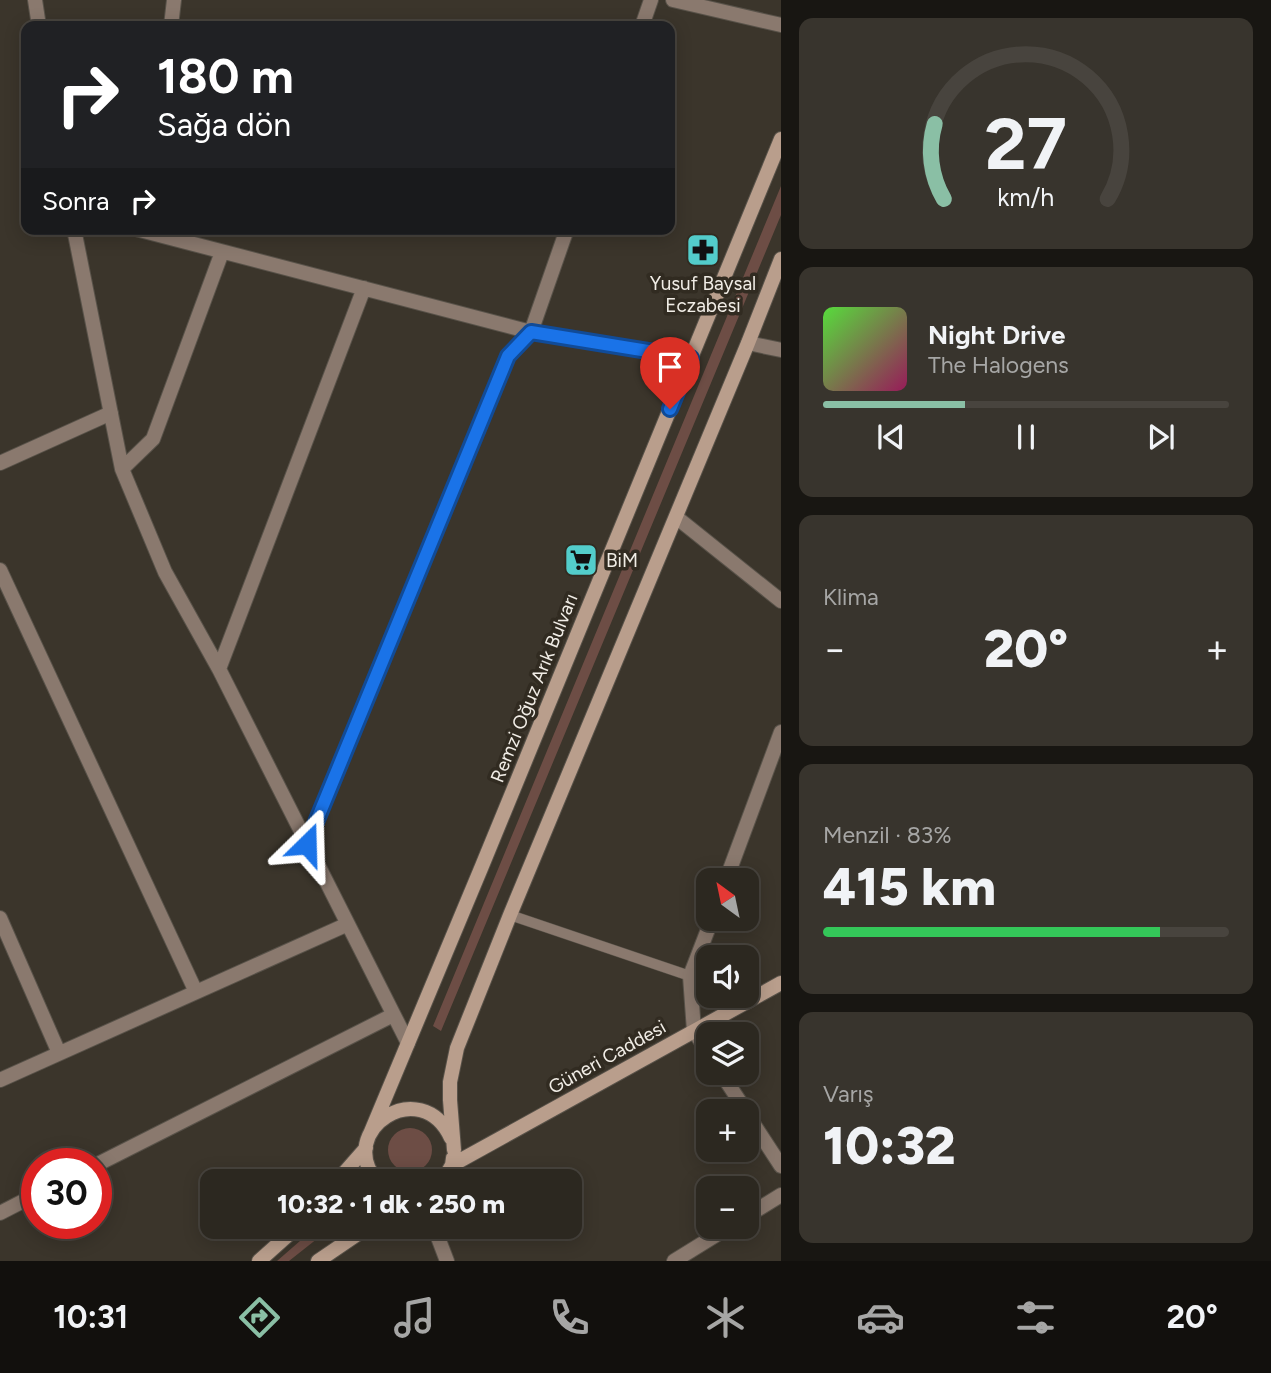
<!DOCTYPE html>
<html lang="tr">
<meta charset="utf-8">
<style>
:root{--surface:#2c2820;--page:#38342d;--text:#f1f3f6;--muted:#a6a6a5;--line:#48443e;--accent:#8abfa5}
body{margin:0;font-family:Figtree,sans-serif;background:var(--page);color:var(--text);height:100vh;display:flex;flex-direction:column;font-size:26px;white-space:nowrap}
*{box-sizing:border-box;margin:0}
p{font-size:23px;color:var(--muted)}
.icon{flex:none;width:38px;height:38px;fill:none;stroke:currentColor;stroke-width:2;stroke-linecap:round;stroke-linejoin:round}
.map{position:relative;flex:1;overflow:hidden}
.drawer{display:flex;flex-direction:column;gap:18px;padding:18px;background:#181612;width:490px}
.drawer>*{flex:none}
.guide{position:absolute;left:21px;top:21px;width:654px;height:214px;border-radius:14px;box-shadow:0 4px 18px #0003,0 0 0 2px var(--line);background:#202124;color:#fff;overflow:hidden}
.needle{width:46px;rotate:327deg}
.fabs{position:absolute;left:696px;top:868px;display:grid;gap:14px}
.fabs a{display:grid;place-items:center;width:63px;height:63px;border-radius:14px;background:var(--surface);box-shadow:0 4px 18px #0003,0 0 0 2px var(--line);font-size:35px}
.speed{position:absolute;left:21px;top:1148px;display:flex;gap:14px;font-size:35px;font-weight:700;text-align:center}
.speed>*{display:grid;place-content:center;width:91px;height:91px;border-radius:50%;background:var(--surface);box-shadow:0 4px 18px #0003,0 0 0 2px var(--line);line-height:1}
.speed .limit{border:10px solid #d22;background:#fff;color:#111}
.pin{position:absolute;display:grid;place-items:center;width:60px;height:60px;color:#fff;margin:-72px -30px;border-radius:50% 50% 50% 0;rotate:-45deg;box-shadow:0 0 7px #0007}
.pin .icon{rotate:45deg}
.me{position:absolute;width:77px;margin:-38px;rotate:22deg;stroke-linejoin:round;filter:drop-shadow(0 0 5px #0008)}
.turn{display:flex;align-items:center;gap:24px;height:147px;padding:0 21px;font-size:32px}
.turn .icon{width:91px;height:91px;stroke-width:2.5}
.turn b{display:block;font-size:49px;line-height:60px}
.then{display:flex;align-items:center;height:66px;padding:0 21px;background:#0003;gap:14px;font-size:26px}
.big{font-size:52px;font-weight:800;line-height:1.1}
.drawer .tile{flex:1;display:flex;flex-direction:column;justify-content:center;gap:10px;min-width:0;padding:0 24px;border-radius:14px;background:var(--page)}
.drawer .dial{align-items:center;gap:0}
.dial svg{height:182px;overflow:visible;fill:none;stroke:var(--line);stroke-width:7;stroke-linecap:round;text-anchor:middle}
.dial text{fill:var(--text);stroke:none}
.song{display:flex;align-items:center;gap:21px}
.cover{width:84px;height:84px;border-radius:10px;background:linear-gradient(135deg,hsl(110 70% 55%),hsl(330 70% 35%))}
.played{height:7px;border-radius:4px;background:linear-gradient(90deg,var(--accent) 35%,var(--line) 35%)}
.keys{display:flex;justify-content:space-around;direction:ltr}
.heat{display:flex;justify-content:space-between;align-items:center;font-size:38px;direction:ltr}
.charge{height:10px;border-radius:5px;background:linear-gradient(90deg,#34c759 83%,var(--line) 0)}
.trip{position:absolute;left:200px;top:1169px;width:382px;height:70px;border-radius:14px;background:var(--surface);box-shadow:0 4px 18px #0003,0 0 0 2px var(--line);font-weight:800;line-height:70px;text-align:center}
.tab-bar{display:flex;height:112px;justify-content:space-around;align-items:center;background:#12100d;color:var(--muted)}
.tab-bar .icon{width:49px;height:49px}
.tab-bar .on{color:var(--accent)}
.tab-bar b{font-size:32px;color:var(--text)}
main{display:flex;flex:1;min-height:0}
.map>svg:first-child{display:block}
</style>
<main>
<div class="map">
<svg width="781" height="1261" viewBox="0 0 781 1261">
<rect width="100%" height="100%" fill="#3b352b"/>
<path fill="#6d4d45" d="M 781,186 L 781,215 L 441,1031 L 433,1026 Z
M388 1150a22 22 0 1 1 44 0a22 22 0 1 1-44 0Z
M 316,1227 L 332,1227 L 289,1261 L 277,1261 Z"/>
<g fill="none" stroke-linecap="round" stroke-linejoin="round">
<defs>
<path id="lane" d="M 510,915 L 690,976"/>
<path id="street" d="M 35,0 L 39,26
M 673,0 L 781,25
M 171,26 L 174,0
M 642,26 L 651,0
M 74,229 L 122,469 L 165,572 L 219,669 L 408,1043
M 136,229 L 531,332 L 691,358
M 748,343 L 781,350
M 0,463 L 111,413
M 122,469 L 153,439 L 222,252
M 676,517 L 781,601
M 0,570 L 196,992
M 219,669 L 364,288
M 307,843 L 508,356 L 531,332 L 567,229
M 726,880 L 781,732
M 0,918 L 59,1053
M 709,1054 L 694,1031 L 690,976 L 712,919
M 721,1073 L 746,1111
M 0,1080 L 348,924
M 747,1114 L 781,1166
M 96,1165 L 393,1015
M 0,1213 L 37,1194
M 747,1216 L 781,1195
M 434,1227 L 447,1261
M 674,1261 L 729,1227"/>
<path id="secondary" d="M 370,1134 L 482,866 L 781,139
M 454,1150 L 450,1100 L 450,1082 L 457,1048 L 510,915 L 748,343 L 781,259
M 452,1165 L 781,983
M 337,1181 L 366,1148
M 377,1181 C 334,1131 421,1073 451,1138
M 443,1181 L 452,1165 L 453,1158
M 259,1261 L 297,1227
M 318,1261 L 368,1227"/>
</defs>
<use href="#lane" stroke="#585249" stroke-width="11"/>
<use href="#street" stroke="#585249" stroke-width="16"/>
<use href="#secondary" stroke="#585249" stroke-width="16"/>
<use href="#lane" stroke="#8a796e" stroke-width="10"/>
<use href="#street" stroke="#8a796e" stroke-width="14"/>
<use href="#secondary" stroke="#b99e8c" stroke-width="14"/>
</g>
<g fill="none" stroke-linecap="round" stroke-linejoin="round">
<defs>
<path id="route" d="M 307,844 L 508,356 L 531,332 L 691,358 L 670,409"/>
</defs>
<use href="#route" stroke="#114b97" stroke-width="18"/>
<use href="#route" stroke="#1a73e8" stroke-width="12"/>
</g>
<defs>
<symbol id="pharmacy-square" viewBox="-11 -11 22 22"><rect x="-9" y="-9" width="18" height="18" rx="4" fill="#53cdcb" stroke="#312b21"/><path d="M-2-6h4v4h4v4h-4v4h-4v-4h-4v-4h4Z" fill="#111"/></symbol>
<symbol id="supermarket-square" viewBox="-11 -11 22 22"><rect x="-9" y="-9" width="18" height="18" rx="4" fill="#53cdcb" stroke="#312b21"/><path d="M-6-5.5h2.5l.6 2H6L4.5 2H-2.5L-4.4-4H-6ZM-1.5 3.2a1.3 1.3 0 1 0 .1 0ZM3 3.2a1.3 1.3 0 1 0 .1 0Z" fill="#111"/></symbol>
</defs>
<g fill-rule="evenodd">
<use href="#pharmacy-square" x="684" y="231" width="38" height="38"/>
<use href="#supermarket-square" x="562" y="541" width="38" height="38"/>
</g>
<g text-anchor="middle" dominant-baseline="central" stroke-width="7" stroke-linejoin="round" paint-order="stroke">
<g font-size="19" fill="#f1ede6" stroke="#312b21">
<text x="703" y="283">Yusuf Baysal<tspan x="703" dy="22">Eczabesi</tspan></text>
<text x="606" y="560" text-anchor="start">BiM</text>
</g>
<g font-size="19" fill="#f1ede6" stroke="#312b21">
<text transform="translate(534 688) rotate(-68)">Remzi Oğuz Arık Bulvarı</text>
<text transform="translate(607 1057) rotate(-29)">Güneri Caddesi</text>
</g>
</g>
</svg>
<div class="fabs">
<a><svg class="needle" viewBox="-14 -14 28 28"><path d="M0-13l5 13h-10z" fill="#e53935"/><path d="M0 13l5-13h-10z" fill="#a6a6a5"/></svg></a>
<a><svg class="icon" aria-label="sound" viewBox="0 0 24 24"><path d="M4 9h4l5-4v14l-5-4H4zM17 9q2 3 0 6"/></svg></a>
<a><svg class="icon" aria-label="layers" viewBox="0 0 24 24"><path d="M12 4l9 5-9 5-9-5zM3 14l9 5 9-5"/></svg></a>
<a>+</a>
<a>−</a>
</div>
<div class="speed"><div class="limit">30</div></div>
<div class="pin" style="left:670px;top:409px;background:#d93025"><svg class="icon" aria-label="arrive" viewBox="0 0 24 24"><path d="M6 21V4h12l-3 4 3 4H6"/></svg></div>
<svg class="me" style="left:307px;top:844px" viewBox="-20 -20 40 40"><path d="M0-17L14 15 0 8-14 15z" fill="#1a73e8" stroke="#fff" stroke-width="4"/></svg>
<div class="trip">10:32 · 1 dk · 250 m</div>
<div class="guide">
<div class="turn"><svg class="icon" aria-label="right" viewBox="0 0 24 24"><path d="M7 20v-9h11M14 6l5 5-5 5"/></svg><div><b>180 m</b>Sağa dön</div></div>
<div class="then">Sonra<svg class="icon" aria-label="right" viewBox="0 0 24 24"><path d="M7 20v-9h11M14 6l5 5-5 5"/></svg></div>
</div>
</div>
<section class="drawer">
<div class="tile dial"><svg viewBox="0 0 100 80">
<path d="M14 69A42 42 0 1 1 86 69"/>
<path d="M14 69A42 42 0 0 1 10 36" stroke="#8abfa5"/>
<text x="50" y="56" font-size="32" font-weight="700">27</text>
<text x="50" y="72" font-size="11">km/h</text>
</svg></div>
<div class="tile">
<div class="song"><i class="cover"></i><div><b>Night Drive</b><p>The Halogens</p></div></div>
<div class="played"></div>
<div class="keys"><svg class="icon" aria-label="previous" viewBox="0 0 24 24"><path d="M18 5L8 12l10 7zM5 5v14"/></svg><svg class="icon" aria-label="pause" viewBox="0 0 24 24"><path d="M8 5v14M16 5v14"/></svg><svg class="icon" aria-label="next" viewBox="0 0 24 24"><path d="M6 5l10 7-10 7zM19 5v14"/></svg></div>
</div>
<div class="tile"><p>Klima</p>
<div class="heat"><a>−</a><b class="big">20°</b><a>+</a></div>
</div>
<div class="tile"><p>Menzil · 83%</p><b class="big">415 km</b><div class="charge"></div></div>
<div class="tile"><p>Varış</p><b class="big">10:32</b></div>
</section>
</main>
<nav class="tab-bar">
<b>10:31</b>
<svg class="icon on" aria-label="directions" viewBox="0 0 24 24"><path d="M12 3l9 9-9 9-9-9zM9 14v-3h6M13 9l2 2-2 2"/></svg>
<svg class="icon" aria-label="music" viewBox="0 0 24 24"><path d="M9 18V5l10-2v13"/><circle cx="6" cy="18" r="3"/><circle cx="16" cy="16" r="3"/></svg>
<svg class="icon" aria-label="phone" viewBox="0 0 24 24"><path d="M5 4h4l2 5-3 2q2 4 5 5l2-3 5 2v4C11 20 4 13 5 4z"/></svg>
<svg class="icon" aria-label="climate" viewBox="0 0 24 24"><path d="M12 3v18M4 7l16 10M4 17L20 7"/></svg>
<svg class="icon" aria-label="car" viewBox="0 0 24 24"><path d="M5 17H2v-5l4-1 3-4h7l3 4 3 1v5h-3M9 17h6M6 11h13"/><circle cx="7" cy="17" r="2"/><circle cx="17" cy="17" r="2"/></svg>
<svg class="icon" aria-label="filters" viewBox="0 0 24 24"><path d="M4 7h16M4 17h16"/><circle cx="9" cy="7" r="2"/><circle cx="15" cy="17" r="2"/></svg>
<b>20°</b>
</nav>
